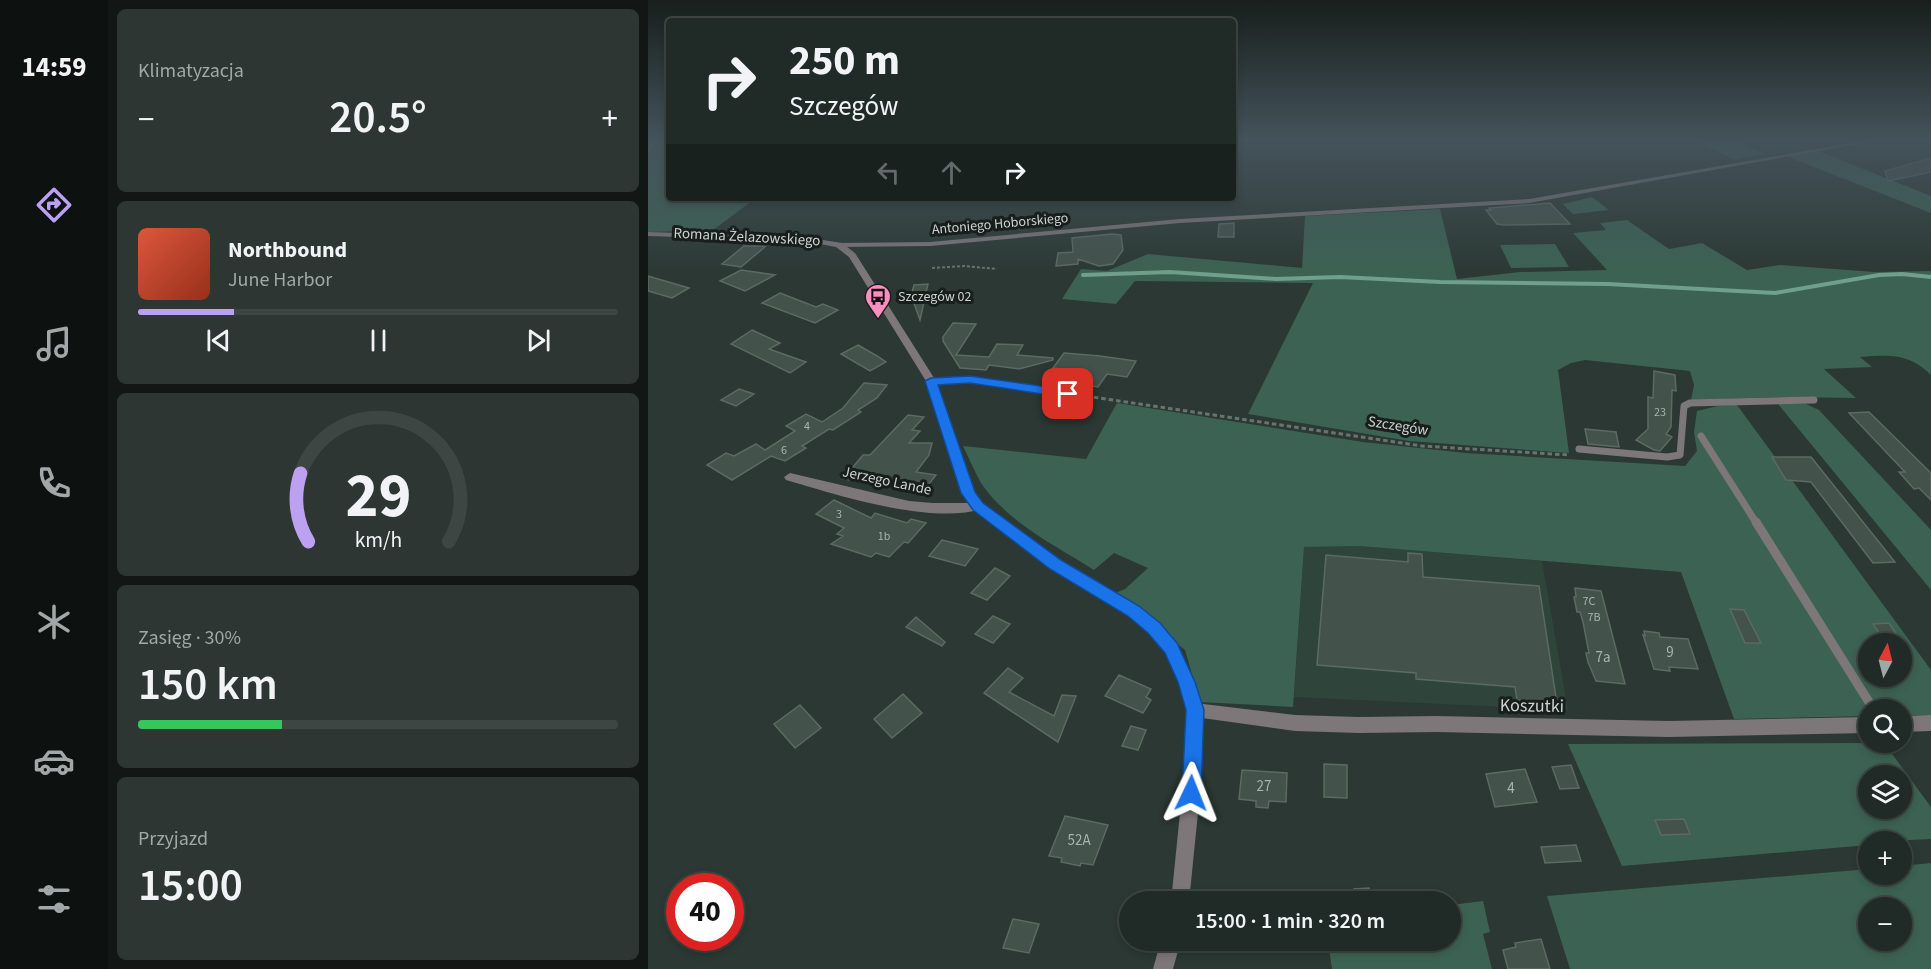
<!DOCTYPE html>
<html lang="pl">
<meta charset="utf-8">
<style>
:root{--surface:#202a26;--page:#2d3632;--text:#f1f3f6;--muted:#a2a7a7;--line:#3d4643;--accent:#bca0f2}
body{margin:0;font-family:"Source Sans 3",sans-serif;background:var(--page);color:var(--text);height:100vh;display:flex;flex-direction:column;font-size:22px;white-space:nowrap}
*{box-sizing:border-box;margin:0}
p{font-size:20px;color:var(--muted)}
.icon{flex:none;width:33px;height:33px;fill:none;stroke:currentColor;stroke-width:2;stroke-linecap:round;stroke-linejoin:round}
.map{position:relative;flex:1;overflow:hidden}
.side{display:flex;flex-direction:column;gap:9px;padding:9px;background:#121715;width:540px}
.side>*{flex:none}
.top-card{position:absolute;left:18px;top:18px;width:570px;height:183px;border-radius:6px;box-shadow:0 3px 9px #0003,0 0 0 2px var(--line);background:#202a26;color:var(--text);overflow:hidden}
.needle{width:39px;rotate:7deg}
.controls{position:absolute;left:1210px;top:633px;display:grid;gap:12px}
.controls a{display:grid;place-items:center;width:54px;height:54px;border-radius:50%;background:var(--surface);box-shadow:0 3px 9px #0003,0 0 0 2px var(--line);font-size:30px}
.speed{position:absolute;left:18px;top:873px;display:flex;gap:12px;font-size:30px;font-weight:700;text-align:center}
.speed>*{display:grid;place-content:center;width:78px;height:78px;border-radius:50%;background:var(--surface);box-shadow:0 3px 9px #0003,0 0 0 2px var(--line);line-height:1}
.speed .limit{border:9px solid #d22;background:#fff;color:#111}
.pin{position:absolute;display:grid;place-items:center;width:51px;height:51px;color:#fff;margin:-26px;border-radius:12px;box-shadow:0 3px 9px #0006}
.me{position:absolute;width:66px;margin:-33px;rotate:2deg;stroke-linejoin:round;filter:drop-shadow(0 0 4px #0008)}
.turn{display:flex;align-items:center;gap:21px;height:126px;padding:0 24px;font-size:27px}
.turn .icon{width:78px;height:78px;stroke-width:2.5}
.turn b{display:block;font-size:42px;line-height:51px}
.lanes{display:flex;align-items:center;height:57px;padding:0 24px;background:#0003;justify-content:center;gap:30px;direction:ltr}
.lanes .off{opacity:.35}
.big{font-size:45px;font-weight:600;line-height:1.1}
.side .card{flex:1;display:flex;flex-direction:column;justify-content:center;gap:9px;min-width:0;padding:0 21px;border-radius:9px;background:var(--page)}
.side .dial{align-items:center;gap:0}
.dial svg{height:156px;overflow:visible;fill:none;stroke:var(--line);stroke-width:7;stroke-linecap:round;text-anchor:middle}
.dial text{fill:var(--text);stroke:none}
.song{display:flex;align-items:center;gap:18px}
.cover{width:72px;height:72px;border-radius:9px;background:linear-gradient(135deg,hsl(10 70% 55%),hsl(10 70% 35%))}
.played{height:6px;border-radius:3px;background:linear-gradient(90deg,var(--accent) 20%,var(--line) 20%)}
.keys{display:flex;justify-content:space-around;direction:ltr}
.heat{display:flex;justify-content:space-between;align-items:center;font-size:33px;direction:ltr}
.charge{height:9px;border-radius:4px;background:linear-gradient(90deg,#34c759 30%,var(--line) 0)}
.trip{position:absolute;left:471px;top:891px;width:342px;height:60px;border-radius:30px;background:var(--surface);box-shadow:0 3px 9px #0003,0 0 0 2px var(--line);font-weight:600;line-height:60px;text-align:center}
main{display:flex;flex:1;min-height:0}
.menu{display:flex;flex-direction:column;width:108px;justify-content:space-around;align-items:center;background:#0d110f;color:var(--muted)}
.menu .icon{width:42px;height:42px}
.menu .current{color:var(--accent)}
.menu b{font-size:27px;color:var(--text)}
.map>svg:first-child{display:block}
</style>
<main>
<nav class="menu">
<b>14:59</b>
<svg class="icon current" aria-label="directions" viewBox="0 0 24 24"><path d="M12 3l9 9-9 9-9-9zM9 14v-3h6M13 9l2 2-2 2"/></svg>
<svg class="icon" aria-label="music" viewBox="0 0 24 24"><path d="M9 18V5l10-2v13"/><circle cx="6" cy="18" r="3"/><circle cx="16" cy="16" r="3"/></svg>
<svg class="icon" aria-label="phone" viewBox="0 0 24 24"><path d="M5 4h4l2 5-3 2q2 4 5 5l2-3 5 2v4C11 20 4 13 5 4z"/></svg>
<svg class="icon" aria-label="climate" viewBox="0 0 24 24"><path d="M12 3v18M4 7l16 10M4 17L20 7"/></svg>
<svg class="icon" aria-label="car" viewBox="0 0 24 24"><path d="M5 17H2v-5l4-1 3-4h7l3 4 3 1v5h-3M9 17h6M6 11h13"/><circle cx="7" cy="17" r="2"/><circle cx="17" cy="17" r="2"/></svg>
<svg class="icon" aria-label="filters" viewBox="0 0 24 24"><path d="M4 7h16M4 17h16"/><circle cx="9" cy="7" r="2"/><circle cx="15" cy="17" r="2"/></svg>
</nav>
<section class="side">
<div class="card"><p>Klimatyzacja</p>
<div class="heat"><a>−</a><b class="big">20.5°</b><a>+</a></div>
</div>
<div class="card">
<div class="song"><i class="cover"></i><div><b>Northbound</b><p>June Harbor</p></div></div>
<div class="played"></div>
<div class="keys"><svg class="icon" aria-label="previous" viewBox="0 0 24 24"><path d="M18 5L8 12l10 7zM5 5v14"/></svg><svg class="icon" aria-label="pause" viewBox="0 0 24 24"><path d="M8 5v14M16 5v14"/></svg><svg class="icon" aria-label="next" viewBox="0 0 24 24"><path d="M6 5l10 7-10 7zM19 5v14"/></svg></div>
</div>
<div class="card dial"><svg viewBox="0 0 100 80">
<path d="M14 69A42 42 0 1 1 86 69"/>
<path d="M14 69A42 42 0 0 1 10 34" stroke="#bca0f2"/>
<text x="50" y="56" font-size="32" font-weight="700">29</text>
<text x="50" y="72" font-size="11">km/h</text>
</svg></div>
<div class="card"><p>Zasięg · 30%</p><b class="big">150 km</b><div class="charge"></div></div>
<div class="card"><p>Przyjazd</p><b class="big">15:00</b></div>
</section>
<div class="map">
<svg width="1283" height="969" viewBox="0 0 1283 969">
<rect width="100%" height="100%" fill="#2b3833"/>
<path fill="#2f443b" d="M 711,546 L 894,561 L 920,710 L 646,697 L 656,547 Z"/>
<path fill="#3c6253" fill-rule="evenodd" d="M 0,140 L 21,140 L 21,198 L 108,198 L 65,230 L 0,232 Z
M 1047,140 L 1085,140 L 1117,154 L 1087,160 Z
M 1170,151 L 1283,196 L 1283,213 L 1138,156 Z
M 944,197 L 961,210 L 925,214 L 915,204 Z
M 792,209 L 809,279 L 872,272 L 959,270 L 925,233 L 958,230 L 952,223 L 979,220 L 1021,249 L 1054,243 L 1099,270 L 1132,265 L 1227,272 L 1283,271 L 1283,375 C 1260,353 1242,355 1212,357 L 1224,367 L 1176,369 L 1208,398 L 1133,397 L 1043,400 L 1046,385 L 1042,371 L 937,360 L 923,363 L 910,370 L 921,453 L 761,441 L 600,414 L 665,283 L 487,281 L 468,304 L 414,299 L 433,269 L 459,271 L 500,254 L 654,268 L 657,216 Z
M 907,244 L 921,267 L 863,268 L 852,245 Z
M 469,403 L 715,442 L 818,453 L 1037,466 L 1049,451 L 1046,432 L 1049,411 L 1070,406 L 1089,405 L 1283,670 L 1283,715 L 1254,715 L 1254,710 L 1221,710 L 1221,716 L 1086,719 L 1033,572 L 711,546 L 656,547 L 645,707 L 552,702 L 537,650 L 467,593 L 477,589 L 500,568 L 466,553 L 446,570 C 407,545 360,523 333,483 C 326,471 321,458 315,446 L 438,459 ZM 1221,644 L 1254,644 L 1254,676 L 1221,676 Z
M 1130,404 L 1158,404 L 1171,410 L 1283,530 L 1283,590 Z
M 1236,743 L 1283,807 L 1283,839 L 1221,842 L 1221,845 L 974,866 L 920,744 ZM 1221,776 L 1254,776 L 1254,808 L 1221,808 Z
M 1283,863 L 1283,969 L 922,969 L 899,896 L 1221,869 L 1221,874 L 1254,874 L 1254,866 ZM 1221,908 L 1254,908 L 1254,940 L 1221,940 Z
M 835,901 L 842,932 L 835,934 L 844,969 L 684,969 L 680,941 L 802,940 L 803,905 Z"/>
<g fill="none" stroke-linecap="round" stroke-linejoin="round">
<path stroke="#6f9f8e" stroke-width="4" d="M 435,275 L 522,272 L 628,279 L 692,277 L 792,282 L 960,284 L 1127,293 L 1231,275 L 1254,274 L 1283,277"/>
</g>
<path fill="#44524c" stroke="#5b6a63" stroke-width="1.5" d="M 1283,158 L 1283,172 L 1240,181 L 1237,171 Z
M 902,203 L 922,224 L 856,225 L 849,224 L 838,210 L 843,210 L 841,208 Z
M 586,223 L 586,237 L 570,237 L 571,224 Z
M 464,234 L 473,235 L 475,250 L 465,264 L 451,266 L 430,259 L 430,264 L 408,266 L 410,253 L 425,252 L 424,238 Z
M 96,246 L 118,246 L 93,267 L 74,264 Z
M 93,270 L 127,275 L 97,291 L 72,281 Z
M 0,276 L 41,288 L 24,298 L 0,291 Z
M 280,284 L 272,320 L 263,295 L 266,285 Z
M 132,293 L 168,307 L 175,304 L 190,310 L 167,323 L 114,303 Z
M 305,323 L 328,324 L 308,355 L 341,357 L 349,344 L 375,345 L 369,355 L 405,358 L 405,360 L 371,369 L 341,365 L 338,370 L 312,368 L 295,341 L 295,337 Z
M 104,330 L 132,343 L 121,349 L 158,362 L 142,373 L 83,344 Z
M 210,345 L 229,356 L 238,362 L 222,371 L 193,354 Z
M 416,353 L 452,356 L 488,361 L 479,377 L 459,374 L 450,387 L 424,383 L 433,371 L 405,368 Z
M 1006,371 L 1027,375 L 1028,391 L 1024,390 L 1023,427 L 1018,434 L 1024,437 L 1012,451 L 1006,450 L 988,440 L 1000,429 L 1000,397 L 1005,398 Z
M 216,383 L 239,385 L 229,398 L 210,410 L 213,412 L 185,430 L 181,429 L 154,446 L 158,448 L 137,461 L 123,456 L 84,480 L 59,465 L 78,453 L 86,456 L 108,444 L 117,450 L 147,431 L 138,426 L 158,414 L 174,422 L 195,408 Z
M 91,389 L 106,394 L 88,406 L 73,400 Z
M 1221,412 L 1283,473 L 1283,500 L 1271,488 L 1266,489 L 1251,472 L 1257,472 L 1201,413 Z
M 260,415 L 276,417 L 264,430 L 272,431 L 261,443 L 284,443 L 281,455 L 268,472 L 288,475 L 276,490 L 195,479 L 215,455 L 222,455 Z
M 937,429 L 968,432 L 971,447 L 940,444 Z
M 1124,457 L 1163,457 L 1247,562 L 1225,563 L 1163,482 L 1138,480 Z
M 186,500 L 223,518 L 227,513 L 259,523 L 263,519 L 278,523 L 260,543 L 256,542 L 241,557 L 228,553 L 223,557 L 183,544 L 195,536 L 189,534 L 196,528 L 168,514 Z
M 294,540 L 330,549 L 317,566 L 281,556 Z
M 760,553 L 774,554 L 775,577 L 891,586 L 909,704 L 869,700 L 867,687 L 768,679 L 768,673 L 669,665 L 678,555 L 760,562 Z
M 347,568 L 362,576 L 339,600 L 323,593 Z
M 927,588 L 953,591 L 977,684 L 948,681 L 940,662 L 938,653 L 941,653 L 935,622 L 932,612 L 929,612 L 926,597 L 928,597 Z
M 1082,609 L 1096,610 L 1113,643 L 1097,643 Z
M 345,616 L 362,624 L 345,643 L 327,634 Z
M 268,617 L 297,642 L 294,646 L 258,627 Z
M 1241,623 L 1251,638 L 1235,638 L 1225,624 Z
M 996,631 L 1011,633 L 1012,637 L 1040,639 L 1050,669 L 1021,667 L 1022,671 L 1006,669 L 995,635 L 997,636 Z
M 360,668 L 375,678 L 361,692 L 406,716 L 414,695 L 428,696 L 410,742 L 336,693 Z
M 471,675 L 503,689 L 498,697 L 503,700 L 495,713 L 457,696 Z
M 255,694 L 274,713 L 244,738 L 226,719 Z
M 152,705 L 173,728 L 147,748 L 126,724 Z
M 483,726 L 498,730 L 490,750 L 474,746 Z
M 676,764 L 699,765 L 699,798 L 676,797 Z
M 923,765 L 931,788 L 912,789 L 904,767 Z
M 877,769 L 889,802 L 847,807 L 838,774 Z
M 594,770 L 639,773 L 638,802 L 621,801 L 620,808 L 608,807 L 608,801 L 591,799 Z
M 417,816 L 460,825 L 445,865 L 433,863 L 432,866 L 413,862 L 414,858 L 401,856 Z
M 1036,819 L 1042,834 L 1013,835 L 1007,820 Z
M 928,845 L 933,861 L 897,863 L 893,847 Z
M 721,888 L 722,902 L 708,902 L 706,889 Z
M 365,919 L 391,924 L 381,953 L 355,948 Z
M 893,939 L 902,969 L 860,969 L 855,950 L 868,947 L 867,943 Z"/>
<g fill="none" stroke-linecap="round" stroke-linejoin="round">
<path stroke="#697470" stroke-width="2" stroke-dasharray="3 2" stroke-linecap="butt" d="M 284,268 L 316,266 L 349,269"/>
<path stroke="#697470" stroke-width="3" stroke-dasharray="4.5 3" stroke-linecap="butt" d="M 431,395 L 774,446 L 921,455"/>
<path stroke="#7e777a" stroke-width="7" d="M 1053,436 L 1109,524
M 931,449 L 1019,457 L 1032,455 L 1036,406 L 1042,403 L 1166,400"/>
<path stroke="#7e777a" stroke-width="9" d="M 1108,522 L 1226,710"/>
<path fill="#7e777a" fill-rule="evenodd" d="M 4,140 L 10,140 L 0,153 L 0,146 Z
M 1221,140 L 1232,140 L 881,203 L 532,223 L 282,246 L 191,247 L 187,245 L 191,243 L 282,242 L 532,219 L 881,199 Z
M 322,376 L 420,391 L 425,394 L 420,397 L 322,382 L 283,384 L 278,381 L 283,378 Z
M 142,473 L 261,501 L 285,503 L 334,503 L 336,506 L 334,509 C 283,525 189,495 138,480 L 136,477 Z
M 547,703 L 647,715 L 711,717 L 789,716 L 1021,721 L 1221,717 L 1221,733 L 1021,737 L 789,732 L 711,733 L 647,731 L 547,717 L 541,715 L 539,710 L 541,705 Z
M 1283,715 L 1283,731 L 1254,732 L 1254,716 Z"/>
<path fill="#7e777a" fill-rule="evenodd" d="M 0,232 L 156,237 L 194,243 L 207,253 L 288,381 L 326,492 L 334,503 L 412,561 L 490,607 L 511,624 L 528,643 L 547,682 L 555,710 L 552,793 L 541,902 L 523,902 L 534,793 L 539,710 L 531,682 L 518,652 L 501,632 L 480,615 L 402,569 L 326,509 L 314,493 L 278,381 L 201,257 L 188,247 L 156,241 L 0,236 Z
M 513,940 L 533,940 L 525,969 L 505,969 Z"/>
</g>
<linearGradient id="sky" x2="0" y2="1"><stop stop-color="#181f1c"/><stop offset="0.51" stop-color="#44535b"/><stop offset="1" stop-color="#44535b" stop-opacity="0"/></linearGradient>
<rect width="1283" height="275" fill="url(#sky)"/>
<path fill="#1a73e8" stroke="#114b97" stroke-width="1.5" d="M 322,376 L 420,390 L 426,394 L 420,398 L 322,383 L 290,385 L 327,492 L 335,503 L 413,560 L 491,606 L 512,623 L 529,643 L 547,682 L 556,710 L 553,793 L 550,800 L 543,803 L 537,800 L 534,793 L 538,710 L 530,682 L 517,653 L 500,633 L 480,616 L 402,569 L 325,510 L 313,493 L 277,381 L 283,378 Z"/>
<defs>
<symbol id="bus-pin" viewBox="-11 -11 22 30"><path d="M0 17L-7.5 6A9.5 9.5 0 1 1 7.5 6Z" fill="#fd8ec0" stroke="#181e1b"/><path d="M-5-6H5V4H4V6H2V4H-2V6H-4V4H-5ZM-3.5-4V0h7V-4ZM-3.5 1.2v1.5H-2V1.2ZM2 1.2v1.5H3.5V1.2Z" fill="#111"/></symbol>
</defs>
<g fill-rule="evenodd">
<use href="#bus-pin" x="215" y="282" width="30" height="40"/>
</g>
<g text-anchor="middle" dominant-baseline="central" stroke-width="6" stroke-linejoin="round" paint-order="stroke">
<g font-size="12" fill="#a9b3af">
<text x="1012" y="412">23</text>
<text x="159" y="426">4</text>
<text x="136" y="450">6</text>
<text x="191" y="514">3</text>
<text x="236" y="536">1b</text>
<text x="941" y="601">7C</text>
<text x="946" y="617">7B</text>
</g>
<g font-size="14" fill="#cbd3d0" stroke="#181e1b">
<text transform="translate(352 224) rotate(-5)">Antoniego Hoborskiego</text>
</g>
<g font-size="14" fill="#cbd3d0" stroke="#181e1b" text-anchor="start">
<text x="250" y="297">Szczegów 02</text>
</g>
<g font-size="15" fill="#cbd3d0" stroke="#181e1b">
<text transform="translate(99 237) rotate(3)">Romana Żelazowskiego</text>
<text transform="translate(750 426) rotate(9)">Szczegów</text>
<text transform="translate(239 481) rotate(12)">Jerzego Lande</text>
</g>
<g font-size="15" fill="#a9b3af">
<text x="1022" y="652">9</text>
<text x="955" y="657">7a</text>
<text x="616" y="786">27</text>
<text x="863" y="788">4</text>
<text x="431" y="840">52A</text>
</g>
<g font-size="18" fill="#cbd3d0" stroke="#181e1b">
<text transform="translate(884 706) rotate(1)">Koszutki</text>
</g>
</g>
</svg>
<div class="controls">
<a><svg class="needle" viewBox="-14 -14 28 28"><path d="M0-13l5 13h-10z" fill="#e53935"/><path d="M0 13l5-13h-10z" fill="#a2a7a7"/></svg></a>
<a><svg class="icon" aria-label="search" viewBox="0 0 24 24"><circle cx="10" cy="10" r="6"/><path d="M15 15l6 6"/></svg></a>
<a><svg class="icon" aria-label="layers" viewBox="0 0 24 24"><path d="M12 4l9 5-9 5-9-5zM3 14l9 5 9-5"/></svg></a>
<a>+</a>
<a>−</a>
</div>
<div class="speed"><div class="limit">40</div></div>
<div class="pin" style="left:420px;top:394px;background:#d93025"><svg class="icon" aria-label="arrive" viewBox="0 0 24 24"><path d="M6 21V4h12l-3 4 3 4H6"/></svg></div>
<svg class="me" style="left:543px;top:793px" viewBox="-20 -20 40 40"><path d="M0-17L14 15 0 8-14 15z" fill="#1a73e8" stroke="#fff" stroke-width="4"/></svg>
<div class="trip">15:00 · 1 min · 320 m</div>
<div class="top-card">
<div class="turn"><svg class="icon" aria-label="right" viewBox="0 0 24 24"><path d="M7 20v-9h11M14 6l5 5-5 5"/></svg><div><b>250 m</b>Szczegów</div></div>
<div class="lanes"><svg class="icon off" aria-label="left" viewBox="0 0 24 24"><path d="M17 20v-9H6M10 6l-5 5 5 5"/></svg><svg class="icon off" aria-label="ahead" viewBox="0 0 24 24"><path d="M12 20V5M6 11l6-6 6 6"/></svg><svg class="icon" aria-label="right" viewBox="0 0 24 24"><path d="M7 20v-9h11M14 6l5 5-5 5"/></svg></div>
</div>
</div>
</main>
